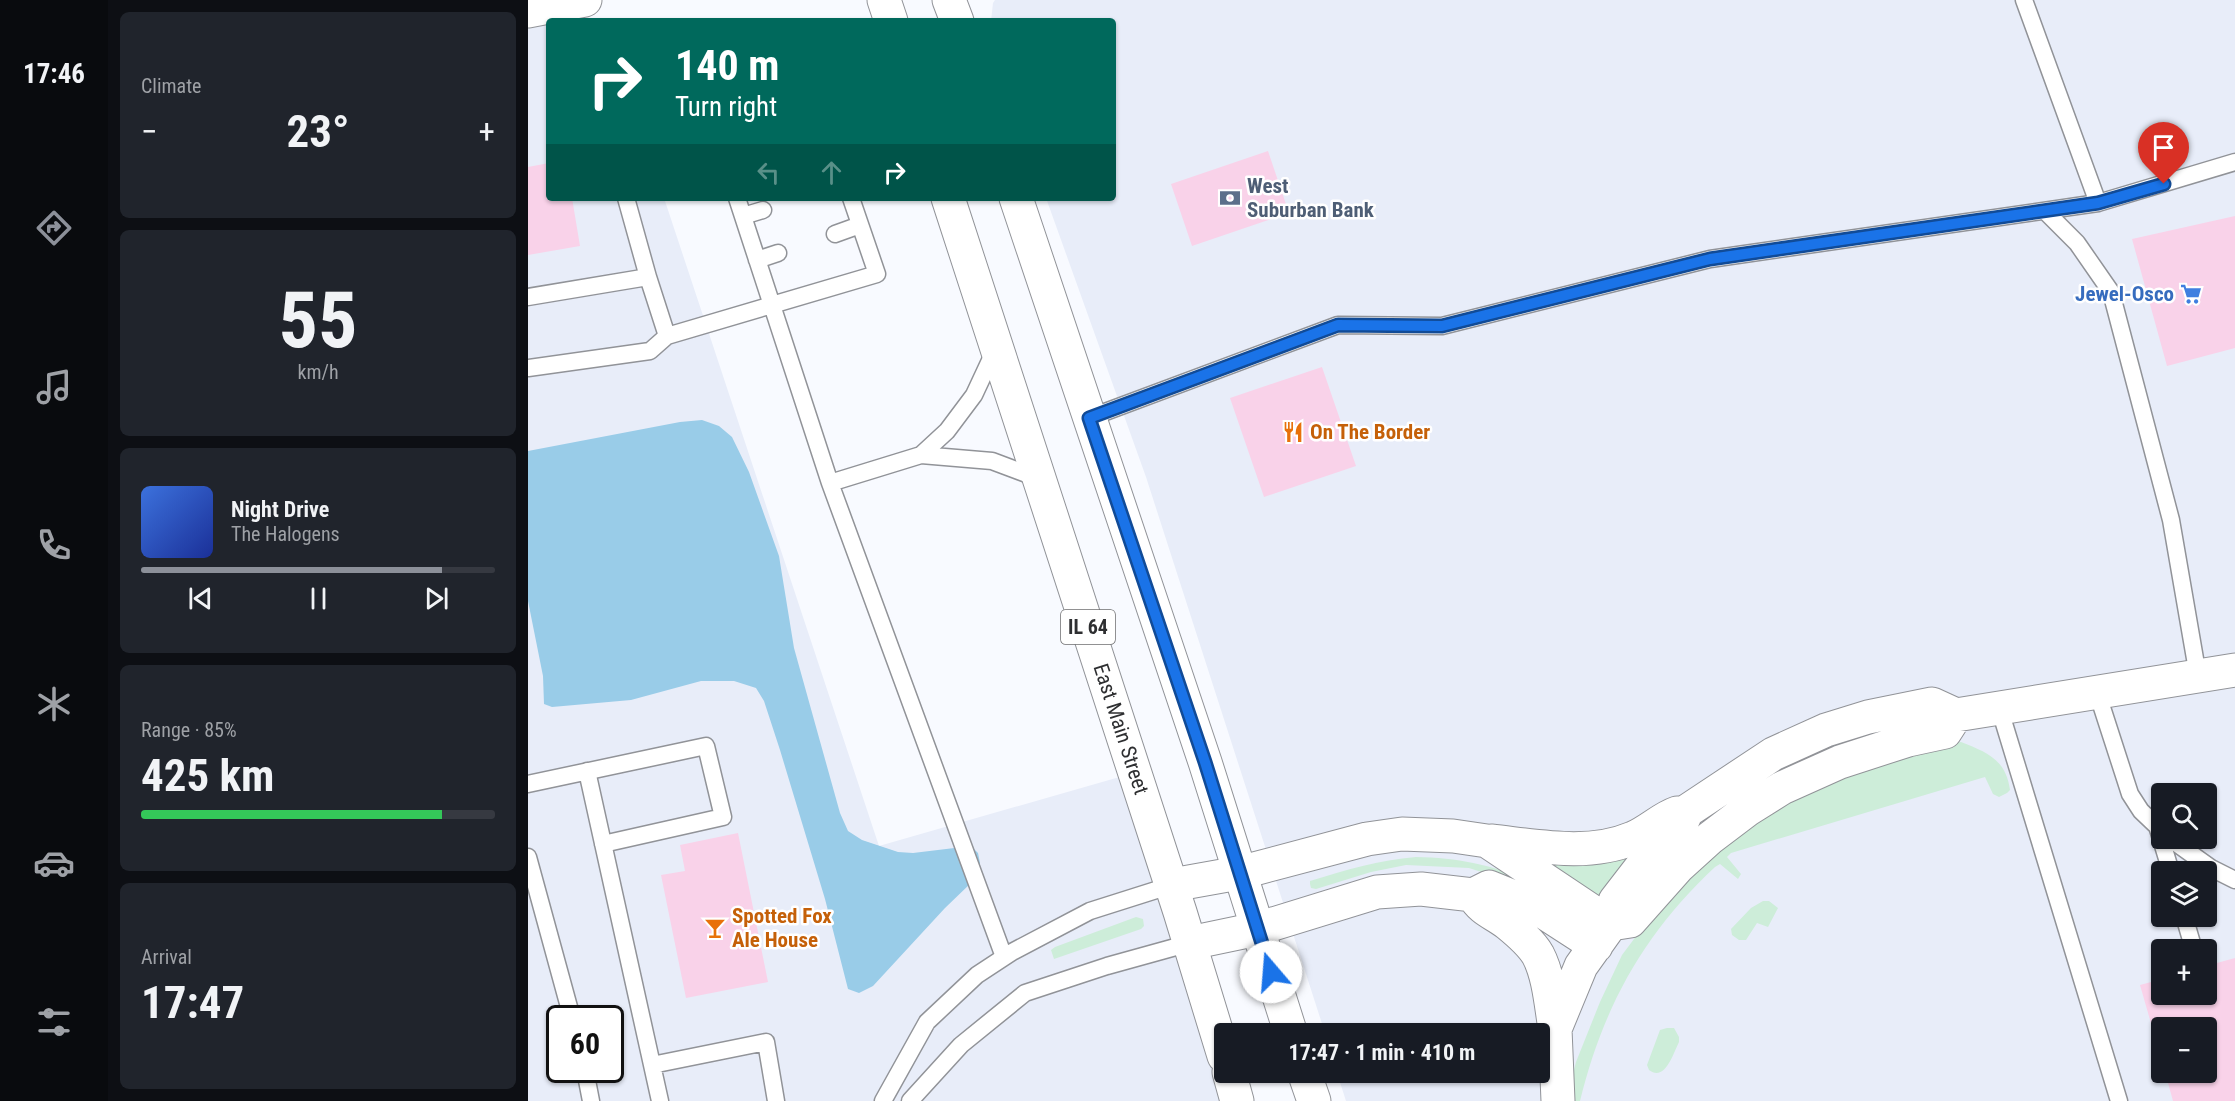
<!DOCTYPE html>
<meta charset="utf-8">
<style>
:root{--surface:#171b24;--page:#20242c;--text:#f1f3f6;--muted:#9ea1a6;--line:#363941;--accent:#8c9099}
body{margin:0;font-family:"Roboto Condensed",sans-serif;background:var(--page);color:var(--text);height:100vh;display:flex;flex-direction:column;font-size:22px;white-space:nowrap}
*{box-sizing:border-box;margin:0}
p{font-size:20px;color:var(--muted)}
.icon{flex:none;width:33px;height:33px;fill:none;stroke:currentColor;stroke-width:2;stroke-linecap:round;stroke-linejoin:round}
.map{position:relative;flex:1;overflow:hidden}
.drawer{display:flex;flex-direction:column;gap:12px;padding:12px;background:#0d0f14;width:420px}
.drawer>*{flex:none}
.hud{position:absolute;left:18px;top:18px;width:570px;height:183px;border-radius:6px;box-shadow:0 2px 4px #0004;background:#00695c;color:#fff;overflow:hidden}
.tools{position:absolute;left:1623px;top:783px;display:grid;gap:12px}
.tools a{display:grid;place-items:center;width:66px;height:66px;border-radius:6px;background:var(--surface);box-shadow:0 2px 4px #0004;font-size:30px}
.speed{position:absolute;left:18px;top:1005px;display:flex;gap:12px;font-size:30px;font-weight:700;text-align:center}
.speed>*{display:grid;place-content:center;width:78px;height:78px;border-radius:50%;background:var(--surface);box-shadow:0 2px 4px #0004;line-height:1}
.speed .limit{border:3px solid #111;border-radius:9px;background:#fff;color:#111}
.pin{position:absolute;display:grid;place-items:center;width:51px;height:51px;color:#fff;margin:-62px -26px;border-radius:50% 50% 50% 0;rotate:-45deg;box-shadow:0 0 6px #0007}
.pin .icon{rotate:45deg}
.me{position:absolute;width:66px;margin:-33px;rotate:342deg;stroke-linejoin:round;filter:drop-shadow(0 0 4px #0008)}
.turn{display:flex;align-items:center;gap:21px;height:126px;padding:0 30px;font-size:27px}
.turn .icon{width:78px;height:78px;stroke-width:2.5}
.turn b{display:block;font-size:42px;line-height:51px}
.lanes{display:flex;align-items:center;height:57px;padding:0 30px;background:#0003;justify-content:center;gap:30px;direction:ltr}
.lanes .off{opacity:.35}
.big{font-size:45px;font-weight:700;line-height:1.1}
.drawer .card{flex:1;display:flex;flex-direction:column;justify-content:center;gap:9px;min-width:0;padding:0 21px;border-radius:9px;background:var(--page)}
.drawer .dial{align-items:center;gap:0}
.dial b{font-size:78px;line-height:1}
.song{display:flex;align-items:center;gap:18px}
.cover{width:72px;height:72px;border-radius:9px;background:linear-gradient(135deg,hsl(220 70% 55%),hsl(230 70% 35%))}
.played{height:6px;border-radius:3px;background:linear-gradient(90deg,var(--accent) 85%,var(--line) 85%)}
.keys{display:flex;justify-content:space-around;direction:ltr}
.heat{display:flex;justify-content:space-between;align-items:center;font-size:33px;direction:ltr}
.charge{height:9px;border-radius:4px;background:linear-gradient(90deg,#34c759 85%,var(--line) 0)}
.trip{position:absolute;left:686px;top:1023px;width:336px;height:60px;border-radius:6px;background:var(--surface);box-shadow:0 2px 4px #0004;font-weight:700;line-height:60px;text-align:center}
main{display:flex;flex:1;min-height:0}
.tab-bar{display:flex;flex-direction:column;width:108px;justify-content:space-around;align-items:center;background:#090b0e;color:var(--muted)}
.tab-bar .icon{width:42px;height:42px}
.tab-bar .selected{color:var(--accent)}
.tab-bar b{font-size:27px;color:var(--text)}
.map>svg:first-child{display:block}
</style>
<main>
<nav class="tab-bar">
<b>17:46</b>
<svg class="icon selected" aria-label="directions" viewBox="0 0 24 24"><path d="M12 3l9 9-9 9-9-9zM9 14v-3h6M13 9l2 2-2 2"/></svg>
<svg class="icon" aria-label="music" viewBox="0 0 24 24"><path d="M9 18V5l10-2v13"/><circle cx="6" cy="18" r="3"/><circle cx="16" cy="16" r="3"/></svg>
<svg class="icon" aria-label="phone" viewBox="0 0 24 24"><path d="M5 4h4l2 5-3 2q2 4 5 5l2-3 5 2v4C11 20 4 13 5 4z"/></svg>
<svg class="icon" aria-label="climate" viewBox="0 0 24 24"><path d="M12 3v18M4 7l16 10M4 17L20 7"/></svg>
<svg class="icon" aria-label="car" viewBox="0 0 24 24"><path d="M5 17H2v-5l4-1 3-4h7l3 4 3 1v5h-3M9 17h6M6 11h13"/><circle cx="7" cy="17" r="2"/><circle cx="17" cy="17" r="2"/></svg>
<svg class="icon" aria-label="filters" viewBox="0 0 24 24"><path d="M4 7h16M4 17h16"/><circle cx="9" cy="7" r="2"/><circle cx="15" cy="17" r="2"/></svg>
</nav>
<section class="drawer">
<div class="card"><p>Climate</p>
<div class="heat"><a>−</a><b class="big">23°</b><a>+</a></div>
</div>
<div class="card dial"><b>55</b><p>km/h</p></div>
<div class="card">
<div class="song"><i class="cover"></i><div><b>Night Drive</b><p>The Halogens</p></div></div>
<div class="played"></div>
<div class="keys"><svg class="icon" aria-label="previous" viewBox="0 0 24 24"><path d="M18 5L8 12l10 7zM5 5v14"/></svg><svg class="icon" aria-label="pause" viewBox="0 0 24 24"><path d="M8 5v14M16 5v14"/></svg><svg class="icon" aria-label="next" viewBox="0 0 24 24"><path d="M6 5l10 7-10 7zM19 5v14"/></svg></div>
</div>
<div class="card"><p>Range · 85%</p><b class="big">425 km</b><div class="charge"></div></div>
<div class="card"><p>Arrival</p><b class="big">17:47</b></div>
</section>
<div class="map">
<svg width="1707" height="1101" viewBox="0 0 1707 1101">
<rect width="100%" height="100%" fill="#f8faff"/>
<path fill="#e8edf9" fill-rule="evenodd" d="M 467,0 L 1707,0 L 1707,1101 L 818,1101 L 809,1073 L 1011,1072 L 1011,1034 L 797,1033 L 618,477 L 518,198 L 585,198 L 585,21 L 463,21 L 465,3 ZM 1634,794 L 1678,794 L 1678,838 L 1634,838 ZM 1634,872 L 1678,872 L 1678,916 L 1634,916 ZM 1634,950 L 1678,950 L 1678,994 L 1634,994 ZM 1634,1028 L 1678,1028 L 1678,1072 L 1634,1072 Z
M 21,24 L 21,198 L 136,198 L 351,846 L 595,776 L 694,1101 L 0,1101 L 0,28 ZM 32,1018 L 82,1018 L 82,1070 L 32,1070 Z"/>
<path fill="#cdedd9" d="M 1433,742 C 1458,752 1478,759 1482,790 L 1479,793 L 1471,797 L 1465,794 L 1457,777 L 1203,853 L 1199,857 L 1213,874 L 1210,879 L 1192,864 L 1187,867 C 1116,933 1075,1007 1052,1101 L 1038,1101 L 1048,1062 L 1072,1002 L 1094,955 L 1121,919 L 1213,825 L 1286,784 L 1415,744 Z
M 1121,841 L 1075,901 L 1014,867 L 1024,860 Z
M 888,857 C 937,858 973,867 1017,888 L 978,880 L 941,868 L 878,865 L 843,872 L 788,889 L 783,888 L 782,884 L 782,881 C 818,870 851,860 888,857 Z
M 1235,901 L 1241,901 L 1250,908 L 1240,927 L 1229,923 L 1218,940 L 1211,940 L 1204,935 L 1203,929 L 1223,908 Z
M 608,917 L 615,919 L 616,926 L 613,929 L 526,959 L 523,950 L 527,947 Z
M 1139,1028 L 1146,1028 L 1151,1037 L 1151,1042 C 1145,1054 1137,1082 1121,1070 L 1119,1065 L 1132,1030 Z"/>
<path fill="#99cce8" d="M 174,420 L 191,426 L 204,437 L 221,472 L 251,556 L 266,648 L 312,813 L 320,831 L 334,840 L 370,852 L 385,853 L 443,846 L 450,853 L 452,863 L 443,883 L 417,908 L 345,986 L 331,993 L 320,989 L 297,899 L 252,750 L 236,701 L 228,688 L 206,681 L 173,681 L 103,700 L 24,707 L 16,704 L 15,676 L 0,601 L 0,451 L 152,422 Z"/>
<path fill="#f9d2e9" d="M 740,151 L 761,213 L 664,246 L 643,184 Z
M 21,163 L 21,198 L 44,198 L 52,246 L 0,255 L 0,167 Z
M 1707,216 L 1707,348 L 1639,366 L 1604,239 Z
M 794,367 L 828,466 L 736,497 L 702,398 Z
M 210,833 L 240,982 L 158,998 L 133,875 L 157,871 L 152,845 Z
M 1707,958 L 1707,1101 L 1645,1101 L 1637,1072 L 1678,1072 L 1678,1028 L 1634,1028 L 1633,1058 L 1612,985 L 1634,979 L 1634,994 L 1678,994 L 1678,966 Z"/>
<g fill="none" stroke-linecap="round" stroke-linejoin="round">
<defs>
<path id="lane" d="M 1496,0 L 1570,203
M 98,198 L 120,277
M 209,198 L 302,483 L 393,455
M 1517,211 L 1549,243 L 1583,292 L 1643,520 L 1670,676
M 215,216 L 235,210
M 307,234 L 332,225
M 229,260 L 250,253
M 0,297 L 120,277 L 139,336 L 122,351 L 0,368
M 139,336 L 349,274 L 323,198
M 467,350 L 446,395 L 419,431 L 393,455 L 464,461 L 512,479
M 561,418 L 810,325 L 914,326 L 1182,259 L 1570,203 L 1707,162
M 302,483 L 476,957
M 1569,692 L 1602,794 L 1613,811 L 1634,831
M 1471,707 L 1591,1101
M 59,771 L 132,1101
M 0,784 L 178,746 L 195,817 L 75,844
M 1630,829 L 1643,872
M 1641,838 L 1683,868 L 1707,880
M 0,857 L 44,1018
M 1656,916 L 1666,950
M 124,1065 L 238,1042 L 248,1101
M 57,1070 L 63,1101
M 355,1101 L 399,1022 L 449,975 L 484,952 L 562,911 L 644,885
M 382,1101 L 433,1045 L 497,993 L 579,966 L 662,943"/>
<path id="street" d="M 963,841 C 1009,846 1061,857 1105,838 C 1120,832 1134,818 1149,813
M 644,885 L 711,873 L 839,839 L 874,834 L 925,836 L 959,841 L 1083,924 L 1102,921 L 1150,867 L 1182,838 L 1219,810 L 1254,788 L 1312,762 L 1380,740 L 1417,732 L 1428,715
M 945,895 C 954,911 966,913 980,924 C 991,933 1003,943 1010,955 C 1021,976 1023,1005 1027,1029
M 662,943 L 729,929 L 849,892 L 893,889 L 945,895 L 961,887 L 1003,904 L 1068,946
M 1030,1101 L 1027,1029 L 1053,966 L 1083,924 L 1087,901 L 1114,866 L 1154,822 L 1159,811 L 1245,754 L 1298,730 L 1340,717 L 1404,704 L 1428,715 L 1707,670"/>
<path id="secondary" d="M 0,11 L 57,0"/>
<path id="primary" d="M 356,0 L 363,21
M 421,0 L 429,21
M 420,198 L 652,912 L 696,1056
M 488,198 L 677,762 L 763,1034
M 701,1072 L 709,1101
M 776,1072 L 786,1101"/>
</defs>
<use href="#lane" stroke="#919398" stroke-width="19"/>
<use href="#street" stroke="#919398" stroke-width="35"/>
<use href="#secondary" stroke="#919398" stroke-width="35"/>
<use href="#primary" stroke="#919398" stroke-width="35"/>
<use href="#lane" stroke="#fff" stroke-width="16"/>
<use href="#street" stroke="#fff" stroke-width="33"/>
<use href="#secondary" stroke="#fff" stroke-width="33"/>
<use href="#primary" stroke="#fff" stroke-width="33"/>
</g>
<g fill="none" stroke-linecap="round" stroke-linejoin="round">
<defs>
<path id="route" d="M 743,972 L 677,762 L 561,418 L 810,325 L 914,326 L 1182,259 L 1570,203 L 1636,184"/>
</defs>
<use href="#route" stroke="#114b97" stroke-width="15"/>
<use href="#route" stroke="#1a73e8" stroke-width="10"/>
</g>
<defs>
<symbol id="bank-bare" viewBox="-9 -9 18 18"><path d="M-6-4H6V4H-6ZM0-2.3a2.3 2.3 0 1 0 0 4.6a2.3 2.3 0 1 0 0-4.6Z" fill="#5c6f8a" stroke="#fff" stroke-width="2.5" paint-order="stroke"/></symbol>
<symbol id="supermarket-bare" viewBox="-9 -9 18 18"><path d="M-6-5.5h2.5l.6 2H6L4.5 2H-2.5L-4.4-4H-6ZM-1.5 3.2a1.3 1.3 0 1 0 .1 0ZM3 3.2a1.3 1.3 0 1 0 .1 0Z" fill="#3f7fe0" stroke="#fff" stroke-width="2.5" paint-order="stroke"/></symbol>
<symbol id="restaurant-bare" viewBox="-9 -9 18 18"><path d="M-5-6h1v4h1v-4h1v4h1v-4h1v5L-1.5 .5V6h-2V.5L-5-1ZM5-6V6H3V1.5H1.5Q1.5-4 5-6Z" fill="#e8710a" stroke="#fff" stroke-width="2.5" paint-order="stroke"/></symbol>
<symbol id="bar-bare" viewBox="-9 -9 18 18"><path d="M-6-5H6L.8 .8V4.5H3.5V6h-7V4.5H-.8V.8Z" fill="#e8710a" stroke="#fff" stroke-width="2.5" paint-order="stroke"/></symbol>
</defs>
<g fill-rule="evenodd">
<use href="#bank-bare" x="687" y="183" width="30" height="30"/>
<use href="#supermarket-bare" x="1648" y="279" width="30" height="30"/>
<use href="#restaurant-bare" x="750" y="417" width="30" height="30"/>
<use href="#bar-bare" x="172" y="913" width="30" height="30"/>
</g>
<g text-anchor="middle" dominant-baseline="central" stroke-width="5" stroke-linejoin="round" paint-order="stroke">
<rect fill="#fff" stroke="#6d6d6f" stroke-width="1.5" x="533" y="610" width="54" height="34" rx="4.5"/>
<g font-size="20" font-weight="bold" fill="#2e2f31">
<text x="560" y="627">IL 64</text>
</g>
<g font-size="21" font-weight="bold" fill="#4e5e75" stroke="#fff" text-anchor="start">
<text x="719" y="186">West<tspan x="719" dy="24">Suburban Bank</tspan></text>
</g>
<g font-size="21" font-weight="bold" fill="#366cbe" stroke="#fff" text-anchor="end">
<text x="1646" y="294">Jewel-Osco</text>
</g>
<g font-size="21" font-weight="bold" fill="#c56008" stroke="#fff" text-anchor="start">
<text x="782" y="432">On The Border</text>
<text x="204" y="916">Spotted Fox<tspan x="204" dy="24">Ale House</tspan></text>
</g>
<g font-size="21" fill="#2e2f31" stroke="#fff">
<text transform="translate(593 729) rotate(72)">East Main Street</text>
</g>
</g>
</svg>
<div class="tools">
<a><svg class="icon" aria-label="search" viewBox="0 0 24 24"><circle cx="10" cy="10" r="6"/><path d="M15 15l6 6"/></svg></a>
<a><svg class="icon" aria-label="layers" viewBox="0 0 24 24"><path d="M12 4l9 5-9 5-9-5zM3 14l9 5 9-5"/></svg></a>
<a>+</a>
<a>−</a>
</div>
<div class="speed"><div class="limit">60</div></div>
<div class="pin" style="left:1636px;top:184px;background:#d93025"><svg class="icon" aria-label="arrive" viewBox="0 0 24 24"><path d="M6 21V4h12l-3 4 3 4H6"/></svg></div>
<svg class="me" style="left:743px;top:972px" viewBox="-20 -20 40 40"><circle r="19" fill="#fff"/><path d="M0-13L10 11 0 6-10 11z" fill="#1a73e8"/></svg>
<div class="trip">17:47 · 1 min · 410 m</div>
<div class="hud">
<div class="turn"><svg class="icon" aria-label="right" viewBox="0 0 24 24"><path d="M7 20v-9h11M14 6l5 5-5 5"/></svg><div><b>140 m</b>Turn right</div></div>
<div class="lanes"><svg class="icon off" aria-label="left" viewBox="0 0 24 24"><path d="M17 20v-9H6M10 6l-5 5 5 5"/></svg><svg class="icon off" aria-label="ahead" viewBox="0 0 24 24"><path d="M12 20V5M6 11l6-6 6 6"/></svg><svg class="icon" aria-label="right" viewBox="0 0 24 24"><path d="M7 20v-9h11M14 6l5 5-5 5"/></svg></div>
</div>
</div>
</main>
